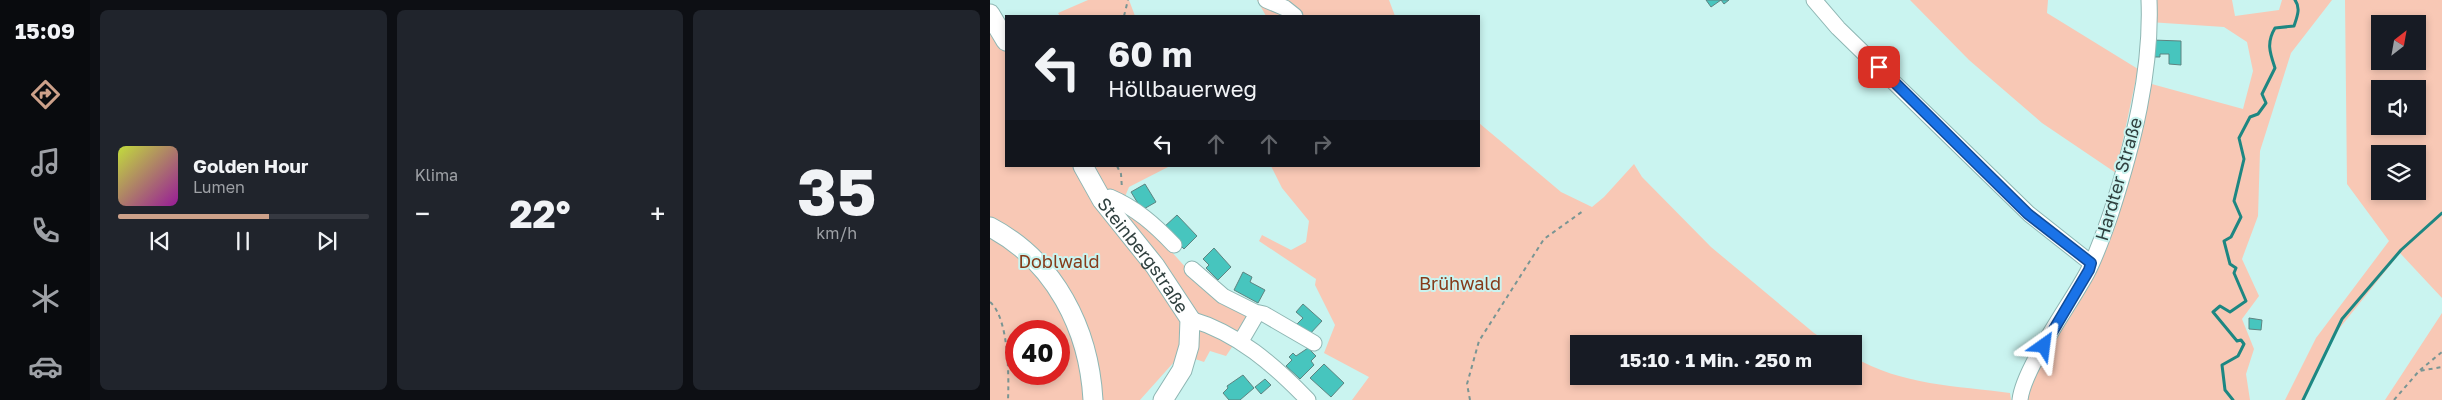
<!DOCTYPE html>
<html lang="de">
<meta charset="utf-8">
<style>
:root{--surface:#171b24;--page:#20242c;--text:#f1f3f6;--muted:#9ea1a6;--line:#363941;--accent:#cda18a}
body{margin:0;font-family:"Golos Text",sans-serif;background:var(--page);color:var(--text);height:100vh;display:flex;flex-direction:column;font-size:19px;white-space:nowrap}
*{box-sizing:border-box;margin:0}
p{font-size:16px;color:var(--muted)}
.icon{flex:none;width:28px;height:28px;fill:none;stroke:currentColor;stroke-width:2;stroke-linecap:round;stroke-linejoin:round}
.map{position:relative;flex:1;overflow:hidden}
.sheet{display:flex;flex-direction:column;gap:10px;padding:10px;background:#0d0f14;width:900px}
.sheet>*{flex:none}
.guide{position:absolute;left:15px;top:15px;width:475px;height:152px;border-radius:0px;box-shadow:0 2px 8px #0003;background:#171b24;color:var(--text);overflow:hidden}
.needle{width:32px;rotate:31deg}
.buttons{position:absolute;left:1381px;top:15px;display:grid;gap:10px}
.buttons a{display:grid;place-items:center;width:55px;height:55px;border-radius:0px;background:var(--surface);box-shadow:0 2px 8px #0003;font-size:25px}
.speed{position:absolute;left:15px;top:320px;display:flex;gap:10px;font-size:25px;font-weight:700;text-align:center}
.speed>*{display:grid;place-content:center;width:65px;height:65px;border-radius:50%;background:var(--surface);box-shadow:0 2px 8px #0003;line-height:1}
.speed .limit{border:8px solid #d22;background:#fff;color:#111}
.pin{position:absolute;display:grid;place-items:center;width:42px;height:42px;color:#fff;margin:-21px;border-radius:10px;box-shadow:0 2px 8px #0006}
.me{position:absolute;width:55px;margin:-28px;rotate:31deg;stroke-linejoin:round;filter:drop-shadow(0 0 4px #0008)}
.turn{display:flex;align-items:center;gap:18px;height:105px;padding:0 20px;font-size:22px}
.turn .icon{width:65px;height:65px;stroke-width:2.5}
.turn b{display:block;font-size:35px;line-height:42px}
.lanes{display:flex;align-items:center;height:48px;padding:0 20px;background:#0003;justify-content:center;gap:25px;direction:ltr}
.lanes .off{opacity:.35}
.big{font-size:38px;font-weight:700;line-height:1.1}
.sheet .card{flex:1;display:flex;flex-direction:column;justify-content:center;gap:8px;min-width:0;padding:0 18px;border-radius:8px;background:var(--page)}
.sheet .dial{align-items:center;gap:0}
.dial b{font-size:65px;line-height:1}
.song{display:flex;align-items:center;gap:15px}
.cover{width:60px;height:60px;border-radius:8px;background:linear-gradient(135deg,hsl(70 70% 55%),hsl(300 70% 35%))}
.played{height:5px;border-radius:2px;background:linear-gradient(90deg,var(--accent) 60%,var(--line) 60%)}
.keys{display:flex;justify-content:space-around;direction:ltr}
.heat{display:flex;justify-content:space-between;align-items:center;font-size:28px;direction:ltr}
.sheet .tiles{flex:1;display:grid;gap:10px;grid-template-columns:repeat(3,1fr)}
.trip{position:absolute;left:580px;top:335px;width:292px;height:50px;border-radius:0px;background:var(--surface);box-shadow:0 2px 8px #0003;font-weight:700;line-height:50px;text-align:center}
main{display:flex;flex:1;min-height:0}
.dock{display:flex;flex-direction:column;width:90px;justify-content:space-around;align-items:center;background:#090b0e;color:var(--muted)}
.dock .icon{width:35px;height:35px}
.dock .current{color:var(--accent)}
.dock b{font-size:22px;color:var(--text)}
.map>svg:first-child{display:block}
</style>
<main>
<nav class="dock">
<b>15:09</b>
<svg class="icon current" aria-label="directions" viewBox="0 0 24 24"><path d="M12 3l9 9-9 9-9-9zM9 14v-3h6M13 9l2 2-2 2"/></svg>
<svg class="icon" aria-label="music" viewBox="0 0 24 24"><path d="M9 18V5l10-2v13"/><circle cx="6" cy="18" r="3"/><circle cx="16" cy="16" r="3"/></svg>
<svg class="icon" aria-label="phone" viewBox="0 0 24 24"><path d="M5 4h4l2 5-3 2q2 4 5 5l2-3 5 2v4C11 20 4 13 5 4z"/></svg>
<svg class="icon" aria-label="climate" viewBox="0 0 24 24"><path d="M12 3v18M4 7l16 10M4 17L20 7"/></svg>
<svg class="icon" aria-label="car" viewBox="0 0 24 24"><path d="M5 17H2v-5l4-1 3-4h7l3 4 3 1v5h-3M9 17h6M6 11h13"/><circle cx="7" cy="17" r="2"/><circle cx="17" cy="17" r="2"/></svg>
</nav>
<section class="sheet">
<div class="tiles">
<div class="card">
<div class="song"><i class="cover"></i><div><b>Golden Hour</b><p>Lumen</p></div></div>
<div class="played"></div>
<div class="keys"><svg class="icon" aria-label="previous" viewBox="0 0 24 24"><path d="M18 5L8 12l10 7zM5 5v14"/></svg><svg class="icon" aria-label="pause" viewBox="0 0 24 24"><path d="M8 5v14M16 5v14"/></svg><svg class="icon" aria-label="next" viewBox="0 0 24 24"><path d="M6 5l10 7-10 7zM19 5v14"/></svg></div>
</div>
<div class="card"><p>Klima</p>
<div class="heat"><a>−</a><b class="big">22°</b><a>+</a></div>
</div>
<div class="card dial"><b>35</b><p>km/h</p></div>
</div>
</section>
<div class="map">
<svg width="1452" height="400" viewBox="0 0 1452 400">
<rect width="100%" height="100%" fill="#caf4f0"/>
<path fill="#f8c8b5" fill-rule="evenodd" d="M 98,0 L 139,0 L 145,16 L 70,16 L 68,13 Z
M 267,0 L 399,0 L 405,16 L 276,16 Z
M 920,0 L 1058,0 L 1057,13 L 1148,69 L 1126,173 L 1052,123 L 979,60 Z
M 1158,0 L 1242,0 L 1245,16 L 1289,10 L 1292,0 L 1342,0 L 1301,53 L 1270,151 L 1268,216 L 1252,259 L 1269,296 L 1252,319 L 1264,349 L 1256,374 L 1260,400 L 1036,400 L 1038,386 L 1080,310 L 1158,83 L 1253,109 L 1263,71 L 1257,42 L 1234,27 L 1159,22 Z
M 1355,0 L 1452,0 L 1452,298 L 1410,253 L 1340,340 L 1312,400 L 1295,400 L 1326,338 L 1399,241 L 1357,184 ZM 1390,24 L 1428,24 L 1428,61 L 1390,61 ZM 1390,89 L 1428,89 L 1428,126 L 1390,126 ZM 1390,154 L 1428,154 L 1428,191 L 1390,191 Z
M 0,28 L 16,53 L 16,166 L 90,166 L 195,319 L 194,344 L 184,362 L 150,400 L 0,400 ZM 26,331 L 69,331 L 69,374 L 26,374 Z
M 489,123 L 571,192 L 602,207 L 614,197 L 644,164 L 652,177 L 721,247 L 824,333 L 841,344 L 589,344 L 589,376 L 864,376 L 864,357 C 910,385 968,386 1020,393 L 1021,400 L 362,400 L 379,377 L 334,353 L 345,325 L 325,285 L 326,279 L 269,241 L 272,235 L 301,250 L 316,242 L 319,221 L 292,188 L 281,166 L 489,166 Z
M 98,166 L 180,166 L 139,187 L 134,199 L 198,270 L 258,312 L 260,319 L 249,335 L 201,312 Z
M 1452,313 L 1452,400 L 1395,400 Z
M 208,328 L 246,341 L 236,356 L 220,351 L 214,362 L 202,358 Z"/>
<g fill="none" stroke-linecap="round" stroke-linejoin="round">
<path stroke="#1d8782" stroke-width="3" d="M 1243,400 L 1235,390 L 1232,365 L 1248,356 L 1254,344 L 1251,340 L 1247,341 L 1223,312 L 1230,306 L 1240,312 L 1256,301 L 1244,273 L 1246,268 L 1240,264 L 1234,241 L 1241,237 L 1251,217 L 1244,201 L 1254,159 L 1249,138 L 1260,117 L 1268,114 L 1276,103 L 1272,94 L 1285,68 C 1280,53 1276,43 1285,28 L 1304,26 C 1307,17 1311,8 1305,0
M 1313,400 L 1352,319 L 1411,250 L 1452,213"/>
</g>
<path fill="#47c5be" stroke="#5d8481" d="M 716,0 L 739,0 L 734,4 L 731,0 L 721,7 Z
M 1162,40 L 1191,41 L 1191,65 L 1179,64 L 1179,54 L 1170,54 L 1170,57 L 1164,57 Z
M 155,184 L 166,202 L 152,210 L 141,192 Z
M 187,215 L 207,236 L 194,249 L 173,228 Z
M 224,248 L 241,267 L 228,280 L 216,268 L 219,265 L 213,259 Z
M 253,272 L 262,277 L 260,282 L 275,290 L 268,303 L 244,290 Z
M 313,304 L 332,321 L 318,336 L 306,325 L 313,318 L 306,312 Z
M 1259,318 L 1272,320 L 1271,330 L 1259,329 Z
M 318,348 L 326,356 L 321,361 L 324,365 L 310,379 L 296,366 L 302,360 L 299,357 L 303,353 L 306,356 Z
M 334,364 L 354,383 L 341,397 L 320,378 Z
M 253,375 L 264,388 L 250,400 L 239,400 L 233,393 L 238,388 L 237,386 Z
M 275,379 L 281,385 L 271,394 L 265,387 Z"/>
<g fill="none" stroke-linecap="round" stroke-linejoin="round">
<defs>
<path id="minor" d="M 276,0 L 295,8 L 305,16
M 824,0 L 848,28 L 1039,214 L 1101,263
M 112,200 L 120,197 C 146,208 165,225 184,245
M 202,269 L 233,296 L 265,312 L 265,317 L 251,341
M 265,312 L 274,314 L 324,343
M 200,319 C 248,333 284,365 318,400
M 1030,400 C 1033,369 1081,303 1097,273 C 1107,254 1114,233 1121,213 C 1143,145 1162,71 1159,0"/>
<g id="major">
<path d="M 0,14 L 16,41"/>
<path id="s1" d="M 93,166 L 112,200 L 165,266 L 200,319 L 199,346 L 192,370 L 173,400"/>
<path d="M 0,227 C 65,261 99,329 103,400"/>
</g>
</defs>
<use href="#minor" stroke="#8eb6b3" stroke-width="17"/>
<use href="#major" stroke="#8eb6b3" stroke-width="21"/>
<path stroke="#799593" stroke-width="2" stroke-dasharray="4 4" stroke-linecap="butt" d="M 134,16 L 138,0
M 127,166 L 131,174 L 132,189
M 0,302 C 19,318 19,377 18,400
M 1430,370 L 1452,352
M 480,400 L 477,384 L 489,341 L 554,239 L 593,211
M 1404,400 L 1429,371 L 1452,367"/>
<use href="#minor" stroke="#fff" stroke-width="15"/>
<use href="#major" stroke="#fff" stroke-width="19"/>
</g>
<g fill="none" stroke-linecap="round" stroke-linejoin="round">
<defs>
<path id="route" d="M 889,67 L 1038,214 L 1101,263 L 1099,270 L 1054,346"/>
</defs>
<use href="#route" stroke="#114b97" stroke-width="12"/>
<use href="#route" stroke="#1a73e8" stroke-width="9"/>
</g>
<g text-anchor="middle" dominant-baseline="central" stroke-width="4" stroke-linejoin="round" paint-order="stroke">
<g font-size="18" fill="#30403f" stroke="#caf4f0">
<text transform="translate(1128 179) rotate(-74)">Hardter Straße</text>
<text stroke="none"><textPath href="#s1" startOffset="108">Steinbergstraße</textPath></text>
</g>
<g font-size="18" fill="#853b1a" stroke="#caf4f0">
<text x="69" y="261">Doblwald</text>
<text x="470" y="283">Brühwald</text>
</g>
</g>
</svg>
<div class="buttons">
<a><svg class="needle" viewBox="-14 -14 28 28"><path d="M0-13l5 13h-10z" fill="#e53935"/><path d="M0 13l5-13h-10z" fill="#9ea1a6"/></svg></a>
<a><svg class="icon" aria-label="sound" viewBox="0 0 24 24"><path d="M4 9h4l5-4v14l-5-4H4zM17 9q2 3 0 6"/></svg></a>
<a><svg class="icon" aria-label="layers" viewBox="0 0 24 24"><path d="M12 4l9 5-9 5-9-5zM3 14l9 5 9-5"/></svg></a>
</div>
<div class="speed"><div class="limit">40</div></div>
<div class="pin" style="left:889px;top:67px;background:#d93025"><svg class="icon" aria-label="arrive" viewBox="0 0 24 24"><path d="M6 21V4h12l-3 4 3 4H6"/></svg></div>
<svg class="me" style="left:1054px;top:346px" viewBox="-20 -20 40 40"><path d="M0-17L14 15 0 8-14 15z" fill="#1a73e8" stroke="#fff" stroke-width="4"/></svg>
<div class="trip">15:10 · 1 Min. · 250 m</div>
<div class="guide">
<div class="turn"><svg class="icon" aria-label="left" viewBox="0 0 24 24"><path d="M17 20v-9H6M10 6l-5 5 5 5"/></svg><div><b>60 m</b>Höllbauerweg</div></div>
<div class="lanes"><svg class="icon" aria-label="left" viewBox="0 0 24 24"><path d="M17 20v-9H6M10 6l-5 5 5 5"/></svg><svg class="icon off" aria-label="ahead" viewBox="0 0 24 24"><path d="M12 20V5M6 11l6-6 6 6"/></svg><svg class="icon off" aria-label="ahead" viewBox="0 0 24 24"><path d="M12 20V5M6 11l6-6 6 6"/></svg><svg class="icon off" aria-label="right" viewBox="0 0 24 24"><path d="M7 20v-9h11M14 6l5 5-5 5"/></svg></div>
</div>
</div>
</main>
